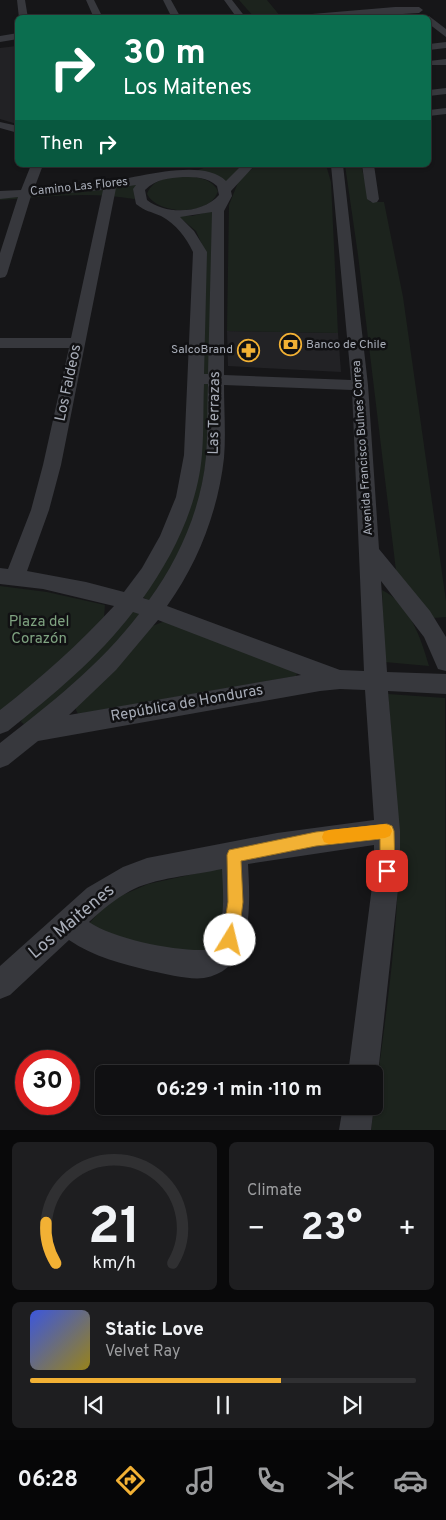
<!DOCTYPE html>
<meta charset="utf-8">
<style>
:root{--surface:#101012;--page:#1e1e20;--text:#f1f3f6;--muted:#9c9d9f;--line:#303032;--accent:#f2b134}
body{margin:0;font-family:Overpass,sans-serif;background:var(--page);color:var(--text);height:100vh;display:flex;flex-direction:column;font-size:19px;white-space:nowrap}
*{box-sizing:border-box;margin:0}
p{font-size:16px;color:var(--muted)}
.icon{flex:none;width:28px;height:28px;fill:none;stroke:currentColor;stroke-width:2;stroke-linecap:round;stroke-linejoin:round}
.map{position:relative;height:1130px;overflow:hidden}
.details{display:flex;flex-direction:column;gap:12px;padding:12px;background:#09090a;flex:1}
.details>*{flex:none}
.guide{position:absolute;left:15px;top:15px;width:416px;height:152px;border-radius:8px;box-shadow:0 1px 4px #0004,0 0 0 1px var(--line);background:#0b6e4f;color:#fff;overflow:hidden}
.speed{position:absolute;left:15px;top:1050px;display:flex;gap:10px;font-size:25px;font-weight:700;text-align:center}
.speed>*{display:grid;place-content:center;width:65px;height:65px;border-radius:50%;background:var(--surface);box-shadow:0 1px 4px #0004,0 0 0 1px var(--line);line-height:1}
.speed .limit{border:8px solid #d22;background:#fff;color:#111}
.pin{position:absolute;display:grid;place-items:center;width:42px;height:42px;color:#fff;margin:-21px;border-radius:10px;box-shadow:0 2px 8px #0006}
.me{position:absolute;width:55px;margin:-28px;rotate:9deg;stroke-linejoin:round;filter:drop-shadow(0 0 4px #0008)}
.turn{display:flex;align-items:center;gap:18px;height:105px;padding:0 25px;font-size:22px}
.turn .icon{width:65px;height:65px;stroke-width:2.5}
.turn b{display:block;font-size:35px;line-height:42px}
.then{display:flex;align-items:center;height:48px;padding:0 25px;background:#0003;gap:10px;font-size:19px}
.big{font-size:38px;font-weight:700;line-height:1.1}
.details .widget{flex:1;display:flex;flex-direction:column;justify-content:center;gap:8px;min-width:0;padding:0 18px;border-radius:8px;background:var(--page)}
.details .dial{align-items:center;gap:0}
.dial svg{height:130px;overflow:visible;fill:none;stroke:var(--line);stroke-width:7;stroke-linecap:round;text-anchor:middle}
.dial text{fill:var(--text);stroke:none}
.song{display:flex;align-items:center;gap:15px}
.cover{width:60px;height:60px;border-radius:8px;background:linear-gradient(135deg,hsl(230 70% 55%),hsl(50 70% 35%))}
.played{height:5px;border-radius:2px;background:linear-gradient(90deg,var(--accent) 65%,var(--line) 65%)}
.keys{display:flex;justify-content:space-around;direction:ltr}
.heat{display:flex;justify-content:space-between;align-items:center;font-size:28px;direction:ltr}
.details .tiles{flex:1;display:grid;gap:12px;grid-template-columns:1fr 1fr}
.widget:last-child{grid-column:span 2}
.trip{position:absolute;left:95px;top:1065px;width:288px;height:50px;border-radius:8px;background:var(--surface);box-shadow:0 1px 4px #0004,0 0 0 1px var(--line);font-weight:700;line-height:50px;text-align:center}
.tabs{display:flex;height:80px;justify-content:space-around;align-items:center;background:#060607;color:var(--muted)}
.tabs .icon{width:35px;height:35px}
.tabs .active{color:var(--accent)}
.tabs b{font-size:22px;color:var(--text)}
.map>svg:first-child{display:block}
</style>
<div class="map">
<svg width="446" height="1130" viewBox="0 0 446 1130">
<rect width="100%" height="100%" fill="#161618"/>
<path fill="#222225" d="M 17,46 L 18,46 L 17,124 L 0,119 L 0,48 Z
M 227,331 L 338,333 L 341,372 L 228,366 Z"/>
<path fill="#1c231d" d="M 239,0 L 267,0 L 281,17 L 254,17 Z
M 211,165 L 245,165 L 226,183 L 196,171 Z
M 256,165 L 326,165 L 331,182 L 338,333 L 227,331 L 229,205 L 239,180 Z
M 345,165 L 361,165 L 370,202 L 384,202 L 403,297 L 446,601 L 446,617 L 434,618 L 397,579 L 358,255 Z
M 181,176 C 194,177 211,177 218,191 C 211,216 158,216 147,194 C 153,179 166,178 181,176 Z
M 135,184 L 138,186 L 137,198 L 134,199 C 89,191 45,197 0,200 L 0,197 Z
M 212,211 L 214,212 L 207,458 L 194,525 L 182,550 L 149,601 L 143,597 L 184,524 L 206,254 L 196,231 L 178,216 L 192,216 Z
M 0,586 L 47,592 L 105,605 L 104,617 L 83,645 L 0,711 Z
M 382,590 C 409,603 421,638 429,666 L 385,662 Z
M 134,611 L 138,612 L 140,617 L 90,672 L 25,725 L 21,722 L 22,717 L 129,612 Z
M 165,621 L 297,673 L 296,676 L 78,714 L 76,710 L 76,705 L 150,627 Z
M 388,694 L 445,698 L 446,1130 L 371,1130 C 381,1047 395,964 398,880 C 400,818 393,756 388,694 Z
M 221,868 L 227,876 L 223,936 L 199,955 L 105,936 L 86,927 L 109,901 L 148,884 Z"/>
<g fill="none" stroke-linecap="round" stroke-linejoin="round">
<path fill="#37383d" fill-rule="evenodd" d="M 17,0 L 25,0 L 28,18 L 19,18 Z
M 86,0 L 94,0 L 103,18 L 94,18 Z
M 163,0 L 171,0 L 181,18 L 172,18 Z
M 224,0 L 232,0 L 246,18 L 237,18 Z
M 395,7 L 419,7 L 423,10 L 419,13 L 338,18 L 296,18 L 300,15 Z
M 429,16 L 446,29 L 446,37 L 429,24 L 429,18 L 426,18 Z
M 18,33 L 18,39 L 0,42 L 0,36 Z
M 446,42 L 446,48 L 429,50 L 429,44 Z
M 446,59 L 446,65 L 429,65 L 429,61 Z
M 446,88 L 446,94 L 429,96 L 429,90 Z
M 446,108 L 446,114 L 429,116 L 429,110 Z
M 0,122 L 18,126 L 18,133 L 0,128 Z
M 31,165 L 43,165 L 34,189 C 56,187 78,186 99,183 C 131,180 201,156 226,181 L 242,165 L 255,165 L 231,191 L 232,196 L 224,211 L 224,375 L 351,380 L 331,165 L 343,165 L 368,385 L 379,549 L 430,611 L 446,637 L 446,671 L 438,669 L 424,637 L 381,581 L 387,672 L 446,674 L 446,694 L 388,691 L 400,831 L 400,871 L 378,1074 L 374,1085 L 374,1074 L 348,1074 L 374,871 L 374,845 L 248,864 C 250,902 255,970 204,978 C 188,980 167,974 151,971 C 122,964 94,957 69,940 L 10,995 L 0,999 L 0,966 L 87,888 L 123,867 L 147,858 L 277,833 L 374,820 L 365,690 L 340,689 L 320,691 L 38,741 L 8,765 L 0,768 L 0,743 C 49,705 101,664 139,614 L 133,612 C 98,658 53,695 8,731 L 0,734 L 0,710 C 41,678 79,644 114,606 L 43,589 L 0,584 L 0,568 L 8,569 L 31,510 L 43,465 L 69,348 L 0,348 L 0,338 L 71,338 L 103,190 L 31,196 L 7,274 L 5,277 L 0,278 L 0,253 L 18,197 L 0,199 L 0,191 L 21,190 ZM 183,177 C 196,177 207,177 217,186 L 219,195 C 202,214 166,215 147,200 L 145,190 C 156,179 169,178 183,177 ZM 136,185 L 133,189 L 136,204 C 146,212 150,211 161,216 C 176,224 186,237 193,252 L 184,455 L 176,497 L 160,536 L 142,568 L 124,592 L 86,582 L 27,571 L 49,510 L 61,465 L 116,188 ZM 212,212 L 208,374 L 204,374 L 207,252 L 194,231 L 180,217 ZM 204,384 L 208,384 C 207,408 208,433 206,457 C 201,509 179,559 149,600 L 143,598 C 173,556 198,506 202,454 C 204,431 203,407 204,384 ZM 224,385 L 352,390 L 364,671 L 340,670 L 167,606 C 198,563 218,511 224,458 C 226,434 224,409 224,385 ZM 158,620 L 285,669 L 301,675 L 69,715 L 116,670 ZM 222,869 C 223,895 228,934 204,950 C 174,951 114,939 89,922 C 102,910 115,899 130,891 C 153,878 195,875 222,869 Z
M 362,165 L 374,165 L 379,199 L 377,202 L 373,203 L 367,199 Z
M 374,1104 L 374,1106 L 371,1130 L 339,1130 L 343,1106 L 374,1106 Z"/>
</g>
<path fill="#f2b134" stroke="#9d7322" d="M 387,824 L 392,826 L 394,831 L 395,871 L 392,877 L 387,879 L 382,877 L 380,871 L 380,839 L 316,846 L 241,861 L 243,902 L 238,940 L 236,946 L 230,948 L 225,946 L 222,940 L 228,902 L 227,855 L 229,850 L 316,832 Z"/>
<path fill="#f59e0b" d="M 385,824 L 390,826 L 392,831 L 390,836 L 385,838 L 329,844 L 324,842 L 322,837 L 324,832 L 329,830 Z"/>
<defs>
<symbol id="bank-ring" viewBox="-11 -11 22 22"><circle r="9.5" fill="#111113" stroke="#f2b134" stroke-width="1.5"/><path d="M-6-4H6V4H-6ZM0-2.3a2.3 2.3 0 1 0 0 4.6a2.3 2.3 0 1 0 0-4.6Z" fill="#f2b134"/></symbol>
<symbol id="pharmacy-ring" viewBox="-11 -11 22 22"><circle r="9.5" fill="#111113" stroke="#f2b134" stroke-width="1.5"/><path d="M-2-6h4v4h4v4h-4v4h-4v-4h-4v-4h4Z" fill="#f2b134"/></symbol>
</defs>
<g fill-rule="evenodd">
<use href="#bank-ring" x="278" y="332" width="25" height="25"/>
<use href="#pharmacy-ring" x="236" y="338" width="25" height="25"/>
</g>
<g text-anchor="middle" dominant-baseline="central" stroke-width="5" stroke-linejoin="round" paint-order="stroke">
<g font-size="12" fill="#a8adb8" stroke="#111113">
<text transform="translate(79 187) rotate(-6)">Camino Las Flores</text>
<text transform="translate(363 448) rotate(-94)">Avenida Francisco Bulnes Correa</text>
</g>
<g font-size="12" fill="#a8adb8" stroke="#111113" text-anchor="start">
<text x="306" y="345">Banco de Chile</text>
<text x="233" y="350" text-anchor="end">SalcoBrand</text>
</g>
<g font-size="15" fill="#a8adb8" stroke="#111113">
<text transform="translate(69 383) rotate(-78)">Los Faldeos</text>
<text transform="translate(215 413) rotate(-89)">Las Terrazas</text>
<text transform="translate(187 704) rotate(-10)">República de Honduras</text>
</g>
<g font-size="15" fill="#7fa381" stroke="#111113">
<text x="39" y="622">Plaza del<tspan x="39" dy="17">Corazón</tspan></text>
</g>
<g font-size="18" fill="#a8adb8" stroke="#111113">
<text transform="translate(72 922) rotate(-40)">Los Maitenes</text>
</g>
</g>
</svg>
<div class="speed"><div class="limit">30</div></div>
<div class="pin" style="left:387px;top:871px;background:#d93025"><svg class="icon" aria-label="arrive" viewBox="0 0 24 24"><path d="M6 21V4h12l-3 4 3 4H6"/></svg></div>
<svg class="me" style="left:230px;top:940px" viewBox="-20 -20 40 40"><circle r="19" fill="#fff"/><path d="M0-13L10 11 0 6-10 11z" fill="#f2b134"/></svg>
<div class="trip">06:29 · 1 min · 110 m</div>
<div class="guide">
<div class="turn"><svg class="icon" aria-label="right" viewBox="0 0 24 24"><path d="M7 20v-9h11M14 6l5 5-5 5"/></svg><div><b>30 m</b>Los Maitenes</div></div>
<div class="then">Then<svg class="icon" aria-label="right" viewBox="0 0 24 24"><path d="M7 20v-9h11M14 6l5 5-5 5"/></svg></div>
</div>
</div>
<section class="details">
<div class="tiles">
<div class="widget dial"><svg viewBox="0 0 100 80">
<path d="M14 69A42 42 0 1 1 86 69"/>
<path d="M14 69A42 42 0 0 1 8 44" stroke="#f2b134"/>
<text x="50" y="56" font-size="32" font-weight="700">21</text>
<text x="50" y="72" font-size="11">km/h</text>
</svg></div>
<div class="widget"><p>Climate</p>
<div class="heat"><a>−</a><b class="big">23°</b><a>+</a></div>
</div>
<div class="widget">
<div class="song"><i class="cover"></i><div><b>Static Love</b><p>Velvet Ray</p></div></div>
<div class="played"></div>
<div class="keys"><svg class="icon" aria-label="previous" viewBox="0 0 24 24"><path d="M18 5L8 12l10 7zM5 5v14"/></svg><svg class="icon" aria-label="pause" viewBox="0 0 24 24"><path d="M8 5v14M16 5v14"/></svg><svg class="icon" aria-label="next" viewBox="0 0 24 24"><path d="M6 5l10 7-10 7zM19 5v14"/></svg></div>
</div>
</div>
</section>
<nav class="tabs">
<b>06:28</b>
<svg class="icon active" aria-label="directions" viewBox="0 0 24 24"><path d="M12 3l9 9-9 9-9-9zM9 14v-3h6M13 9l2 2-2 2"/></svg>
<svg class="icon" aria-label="music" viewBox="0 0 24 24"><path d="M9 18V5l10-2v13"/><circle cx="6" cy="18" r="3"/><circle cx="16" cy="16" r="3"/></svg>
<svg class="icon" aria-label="phone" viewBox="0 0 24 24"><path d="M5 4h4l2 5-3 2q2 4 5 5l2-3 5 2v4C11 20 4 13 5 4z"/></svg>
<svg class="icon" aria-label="climate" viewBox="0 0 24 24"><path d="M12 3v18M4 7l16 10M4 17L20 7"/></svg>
<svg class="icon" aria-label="car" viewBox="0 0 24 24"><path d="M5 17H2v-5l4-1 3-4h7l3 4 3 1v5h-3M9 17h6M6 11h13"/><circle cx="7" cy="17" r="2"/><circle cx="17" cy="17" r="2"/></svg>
</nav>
